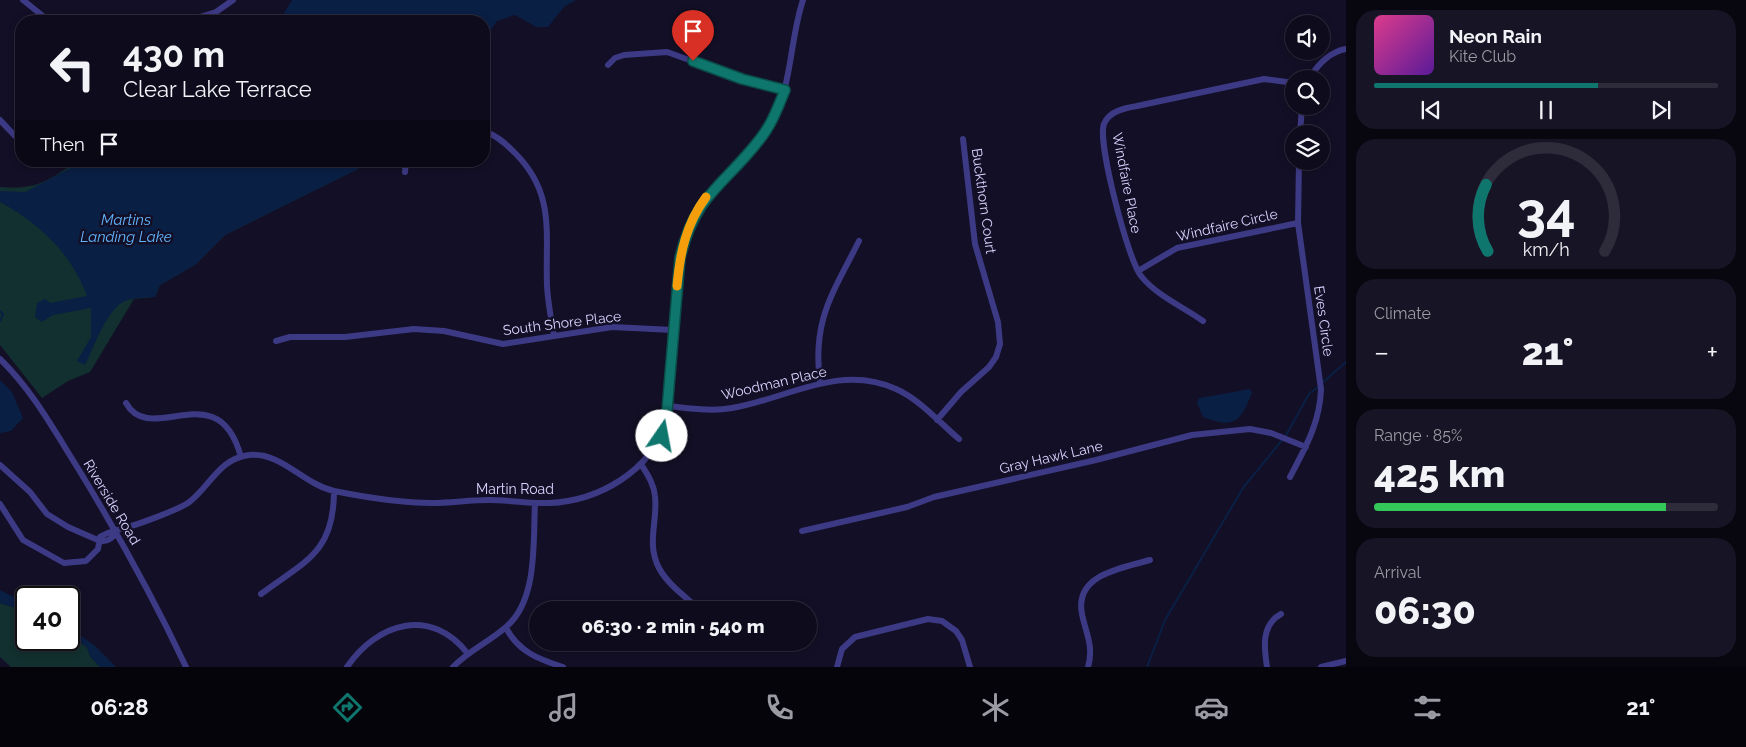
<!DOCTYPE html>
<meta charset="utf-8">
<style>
:root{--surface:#0e0b1c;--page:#171425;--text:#f1f3f6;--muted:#9b9ba3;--line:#2e2b3b;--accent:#0f766e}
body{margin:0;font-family:Raleway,sans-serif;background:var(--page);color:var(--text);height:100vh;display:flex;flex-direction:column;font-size:19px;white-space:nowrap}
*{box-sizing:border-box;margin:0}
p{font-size:16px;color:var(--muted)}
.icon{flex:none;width:28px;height:28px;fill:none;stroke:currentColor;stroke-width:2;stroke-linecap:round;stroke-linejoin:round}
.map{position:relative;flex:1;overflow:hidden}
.sheet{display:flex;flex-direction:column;gap:10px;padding:10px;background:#08060f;width:400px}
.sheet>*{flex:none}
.hud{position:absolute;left:15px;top:15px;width:475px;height:152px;border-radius:20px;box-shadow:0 2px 8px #0003,0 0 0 1px var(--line);background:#0e0b1c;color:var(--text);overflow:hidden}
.buttons{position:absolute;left:1285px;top:15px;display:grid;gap:10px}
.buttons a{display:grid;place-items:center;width:45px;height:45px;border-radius:50%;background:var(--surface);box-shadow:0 2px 8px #0003,0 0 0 1px var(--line);font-size:25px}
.speed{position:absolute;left:15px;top:586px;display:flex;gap:10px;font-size:25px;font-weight:700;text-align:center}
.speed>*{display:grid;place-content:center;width:65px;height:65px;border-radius:50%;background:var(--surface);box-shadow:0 2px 8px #0003,0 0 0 1px var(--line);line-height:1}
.speed .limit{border:2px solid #111;border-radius:8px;background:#fff;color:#111}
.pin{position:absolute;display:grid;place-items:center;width:42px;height:42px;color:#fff;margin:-51px -21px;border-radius:50% 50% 50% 0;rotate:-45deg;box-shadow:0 0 5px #0007}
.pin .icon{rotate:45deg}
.me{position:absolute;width:55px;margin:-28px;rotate:12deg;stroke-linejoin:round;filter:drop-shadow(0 0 4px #0008)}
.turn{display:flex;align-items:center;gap:18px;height:105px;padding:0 25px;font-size:22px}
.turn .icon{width:65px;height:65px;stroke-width:2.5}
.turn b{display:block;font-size:35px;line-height:42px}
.then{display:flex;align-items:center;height:48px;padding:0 25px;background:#0003;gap:10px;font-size:19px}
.big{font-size:38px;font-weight:800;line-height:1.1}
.sheet .card{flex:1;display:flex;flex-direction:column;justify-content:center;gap:8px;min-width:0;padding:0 18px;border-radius:20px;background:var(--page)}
.sheet .dial{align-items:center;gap:0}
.dial svg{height:130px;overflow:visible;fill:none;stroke:var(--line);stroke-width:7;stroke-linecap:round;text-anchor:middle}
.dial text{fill:var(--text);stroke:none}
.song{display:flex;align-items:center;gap:15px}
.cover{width:60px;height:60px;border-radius:8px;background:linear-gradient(135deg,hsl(330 70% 55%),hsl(270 70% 35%))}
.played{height:5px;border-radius:2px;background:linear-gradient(90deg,var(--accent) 65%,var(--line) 65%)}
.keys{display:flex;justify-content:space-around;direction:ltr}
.heat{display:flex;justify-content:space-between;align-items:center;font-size:28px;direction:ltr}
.charge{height:8px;border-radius:4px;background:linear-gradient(90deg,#34c759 85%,var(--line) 0)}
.trip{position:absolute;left:529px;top:601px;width:288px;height:50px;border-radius:25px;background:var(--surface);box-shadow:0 2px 8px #0003,0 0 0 1px var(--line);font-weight:800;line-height:50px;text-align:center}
.dock{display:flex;height:80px;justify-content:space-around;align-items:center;background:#06040b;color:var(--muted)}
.dock .icon{width:35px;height:35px}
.dock .current{color:var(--accent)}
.dock b{font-size:22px;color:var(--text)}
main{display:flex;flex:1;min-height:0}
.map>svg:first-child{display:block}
</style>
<main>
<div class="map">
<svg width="1346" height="667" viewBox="0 0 1346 667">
<rect width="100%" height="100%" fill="#130f26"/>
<path fill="#12302f" d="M 77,161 L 365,161 L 358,169 L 225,235 L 195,265 L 160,285 L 155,297 L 134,299 L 90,372 L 68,381 L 42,398 L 0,345 L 0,187 C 37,190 48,181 77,161 Z
M 0,603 L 26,611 L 26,640 L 69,640 L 69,636 L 87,647 L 90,656 L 100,667 L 11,667 L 0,657 Z"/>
<path fill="#0a1f44" d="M 292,0 L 576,0 L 564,7 L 548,27 L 536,27 L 515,15 L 497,21 L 484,40 L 484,21 L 279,21 Z
M 84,161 L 365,161 L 358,169 L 225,235 L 195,265 L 160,285 L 155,297 C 145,298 129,297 120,304 C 104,317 94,347 85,365 L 77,361 L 91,337 L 91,308 L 53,315 L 42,322 L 35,317 L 37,303 L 45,299 L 50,303 L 87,296 C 71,253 40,224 0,202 L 0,191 L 25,192 Z
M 0,380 L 12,392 L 23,418 L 11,431 L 0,433 Z
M 1250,389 L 1252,392 C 1242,420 1235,430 1203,417 L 1197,403 L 1199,398 Z
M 0,590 L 26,603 L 26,611 L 0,603 Z
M 69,627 L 94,645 L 116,667 L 100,667 L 90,656 L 87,647 L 69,636 Z"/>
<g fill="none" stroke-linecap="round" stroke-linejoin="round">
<path stroke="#0a1f44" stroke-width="2" d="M 0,311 L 3,314 L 0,321
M 1321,384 L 1346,362
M 1285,437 L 1309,394 L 1318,387
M 1147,667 L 1165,620 L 1243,488 L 1282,440"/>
<path stroke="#3d3a85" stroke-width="6" d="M 23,0 L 49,21
M 187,21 L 216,12 L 233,0
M 608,65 L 615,58 L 624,55 L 667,52 L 742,79 L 785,90
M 1309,79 C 1318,64 1329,52 1346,49
M 0,120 L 15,136
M 484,131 C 496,135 505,143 515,153 C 556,194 545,234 547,286 C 548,303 551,319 554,336
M 1300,134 L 1302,106
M 405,172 L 406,161
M 1138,271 L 1177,248 L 1298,223
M 1203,321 C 1182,306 1157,296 1141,276 C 1128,260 1097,141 1104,124 C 1109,111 1125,108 1137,106 L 1264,79 L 1294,83
M 276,341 L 290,337 L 345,337 L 414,329 L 444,331 L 503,344 L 612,327 L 673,330
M 0,359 C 33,391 55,432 79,470 C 118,534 154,599 186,667
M 820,383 C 812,320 832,295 859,241
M 126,403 C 151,448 218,372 241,457
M 667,406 C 688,408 711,412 732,408 C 787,399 839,363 896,389 C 919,399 939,422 959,439
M 937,420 L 961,392 L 989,367 L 996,357 L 1000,344 L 998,322 L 975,244 L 963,139
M 641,464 C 647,474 654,484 655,496 C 658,521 646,543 659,568 C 668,585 686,597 700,610
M 0,465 L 30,492 L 47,514 L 68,527 L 100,541 C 108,542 114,538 116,530
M 1290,477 C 1305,448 1320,423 1321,389 L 1298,223 L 1299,161
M 0,504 L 23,540 L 64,563 L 86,561 L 98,549 L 100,537 C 110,530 118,531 128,527 C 142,523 177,510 188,503 C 210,487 218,459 249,455 C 282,452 303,484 334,491 C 364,497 402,503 432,503 C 451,503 470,500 489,500 C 509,500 529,504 549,503 C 599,501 651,471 666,422 L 680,258 C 685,234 694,213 709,193 C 728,169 754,152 770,125 C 793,86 789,42 803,0
M 802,531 L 907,507 L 934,497 L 1096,460 L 1192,435 L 1250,429 L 1271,433 L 1306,447
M 261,594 C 305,561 334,553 334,491
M 506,628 C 519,652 538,659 563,667
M 347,667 C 377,623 431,606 468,654
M 453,667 C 468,651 489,642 506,627 C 538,600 533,542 535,503
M 837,667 L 842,649 L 855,637 L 928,619 L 942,621 L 956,631 L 962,640 L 970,667
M 1088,667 C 1094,646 1086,634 1082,614 C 1074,574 1123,568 1150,560
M 1267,667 C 1264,647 1261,625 1281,614
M 1321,667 L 1346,661"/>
</g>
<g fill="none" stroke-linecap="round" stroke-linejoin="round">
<defs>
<path id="route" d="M 662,436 L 666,422 L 680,258 C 695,194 724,186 760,139 C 772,124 778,107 785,90 L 742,79 L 693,61"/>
</defs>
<use href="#route" stroke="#0a4d48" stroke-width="12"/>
<use href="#route" stroke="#0f766e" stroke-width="9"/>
<path stroke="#f59e0b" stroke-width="9" d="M 677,286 C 680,253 686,224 706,197"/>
</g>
<g text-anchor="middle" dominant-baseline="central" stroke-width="5" stroke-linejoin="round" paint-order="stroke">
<g font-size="14" fill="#d9d4ff" stroke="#130f26">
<text transform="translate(1127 183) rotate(79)">Windfaire Place</text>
<text transform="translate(984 201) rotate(82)">Buckthorn Court</text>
<text transform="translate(1227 225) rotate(-13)">Windfaire Circle</text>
<text transform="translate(1324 321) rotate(82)">Eves Circle</text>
<text transform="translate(562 323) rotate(-7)">South Shore Place</text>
<text transform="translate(774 383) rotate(-13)">Woodman Place</text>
<text transform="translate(1051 457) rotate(-13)">Gray Hawk Lane</text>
<text x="515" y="489">Martin Road</text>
<text transform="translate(112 502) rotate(59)">Riverside Road</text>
</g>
<g font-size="15" font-style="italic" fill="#62b6ff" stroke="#130f26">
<text x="126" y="220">Martins<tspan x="126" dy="17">Landing Lake</tspan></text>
</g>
</g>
</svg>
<div class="buttons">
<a><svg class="icon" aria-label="sound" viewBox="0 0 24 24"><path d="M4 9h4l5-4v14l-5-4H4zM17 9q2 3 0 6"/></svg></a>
<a><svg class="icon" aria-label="search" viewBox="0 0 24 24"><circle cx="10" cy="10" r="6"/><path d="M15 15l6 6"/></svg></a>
<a><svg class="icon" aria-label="layers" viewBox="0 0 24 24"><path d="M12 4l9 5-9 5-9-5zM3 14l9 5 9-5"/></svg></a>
</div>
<div class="speed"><div class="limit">40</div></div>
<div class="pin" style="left:693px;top:61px;background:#d93025"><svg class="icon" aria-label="arrive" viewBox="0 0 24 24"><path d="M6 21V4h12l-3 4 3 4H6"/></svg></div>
<svg class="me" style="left:662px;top:436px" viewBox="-20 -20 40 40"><circle r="19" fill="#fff"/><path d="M0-13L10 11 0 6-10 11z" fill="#0f766e"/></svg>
<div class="trip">06:30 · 2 min · 540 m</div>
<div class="hud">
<div class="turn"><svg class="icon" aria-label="left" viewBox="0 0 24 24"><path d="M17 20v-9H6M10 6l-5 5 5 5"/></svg><div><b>430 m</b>Clear Lake Terrace</div></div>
<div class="then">Then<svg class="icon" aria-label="arrive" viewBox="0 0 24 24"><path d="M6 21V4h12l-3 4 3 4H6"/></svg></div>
</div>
</div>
<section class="sheet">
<div class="card">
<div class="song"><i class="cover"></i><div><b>Neon Rain</b><p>Kite Club</p></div></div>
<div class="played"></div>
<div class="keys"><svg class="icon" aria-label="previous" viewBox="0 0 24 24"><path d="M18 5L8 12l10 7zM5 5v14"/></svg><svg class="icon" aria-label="pause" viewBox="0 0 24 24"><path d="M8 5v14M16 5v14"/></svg><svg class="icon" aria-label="next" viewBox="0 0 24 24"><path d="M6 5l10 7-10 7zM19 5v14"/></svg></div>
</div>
<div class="card dial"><svg viewBox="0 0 100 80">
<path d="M14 69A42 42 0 1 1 86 69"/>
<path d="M14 69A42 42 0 0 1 13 28" stroke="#0f766e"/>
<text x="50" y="56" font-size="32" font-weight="700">34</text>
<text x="50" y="72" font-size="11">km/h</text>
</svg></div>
<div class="card"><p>Climate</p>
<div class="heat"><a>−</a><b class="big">21°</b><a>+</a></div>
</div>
<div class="card"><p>Range · 85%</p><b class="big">425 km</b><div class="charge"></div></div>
<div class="card"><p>Arrival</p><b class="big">06:30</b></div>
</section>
</main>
<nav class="dock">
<b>06:28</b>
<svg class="icon current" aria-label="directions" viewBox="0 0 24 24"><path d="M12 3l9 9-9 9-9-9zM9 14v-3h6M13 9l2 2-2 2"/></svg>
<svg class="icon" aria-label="music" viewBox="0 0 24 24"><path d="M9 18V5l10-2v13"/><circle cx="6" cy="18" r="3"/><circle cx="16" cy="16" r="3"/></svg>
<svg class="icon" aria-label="phone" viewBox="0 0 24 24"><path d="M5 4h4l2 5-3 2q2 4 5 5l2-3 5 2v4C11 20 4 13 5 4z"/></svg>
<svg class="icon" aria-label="climate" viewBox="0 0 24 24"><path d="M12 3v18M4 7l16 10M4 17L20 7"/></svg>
<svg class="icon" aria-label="car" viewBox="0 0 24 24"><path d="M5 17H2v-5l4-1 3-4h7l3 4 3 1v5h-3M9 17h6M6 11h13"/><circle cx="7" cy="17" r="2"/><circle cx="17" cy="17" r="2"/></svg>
<svg class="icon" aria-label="filters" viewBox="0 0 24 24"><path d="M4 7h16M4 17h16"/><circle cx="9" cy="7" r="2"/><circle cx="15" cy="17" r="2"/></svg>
<b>21°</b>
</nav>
